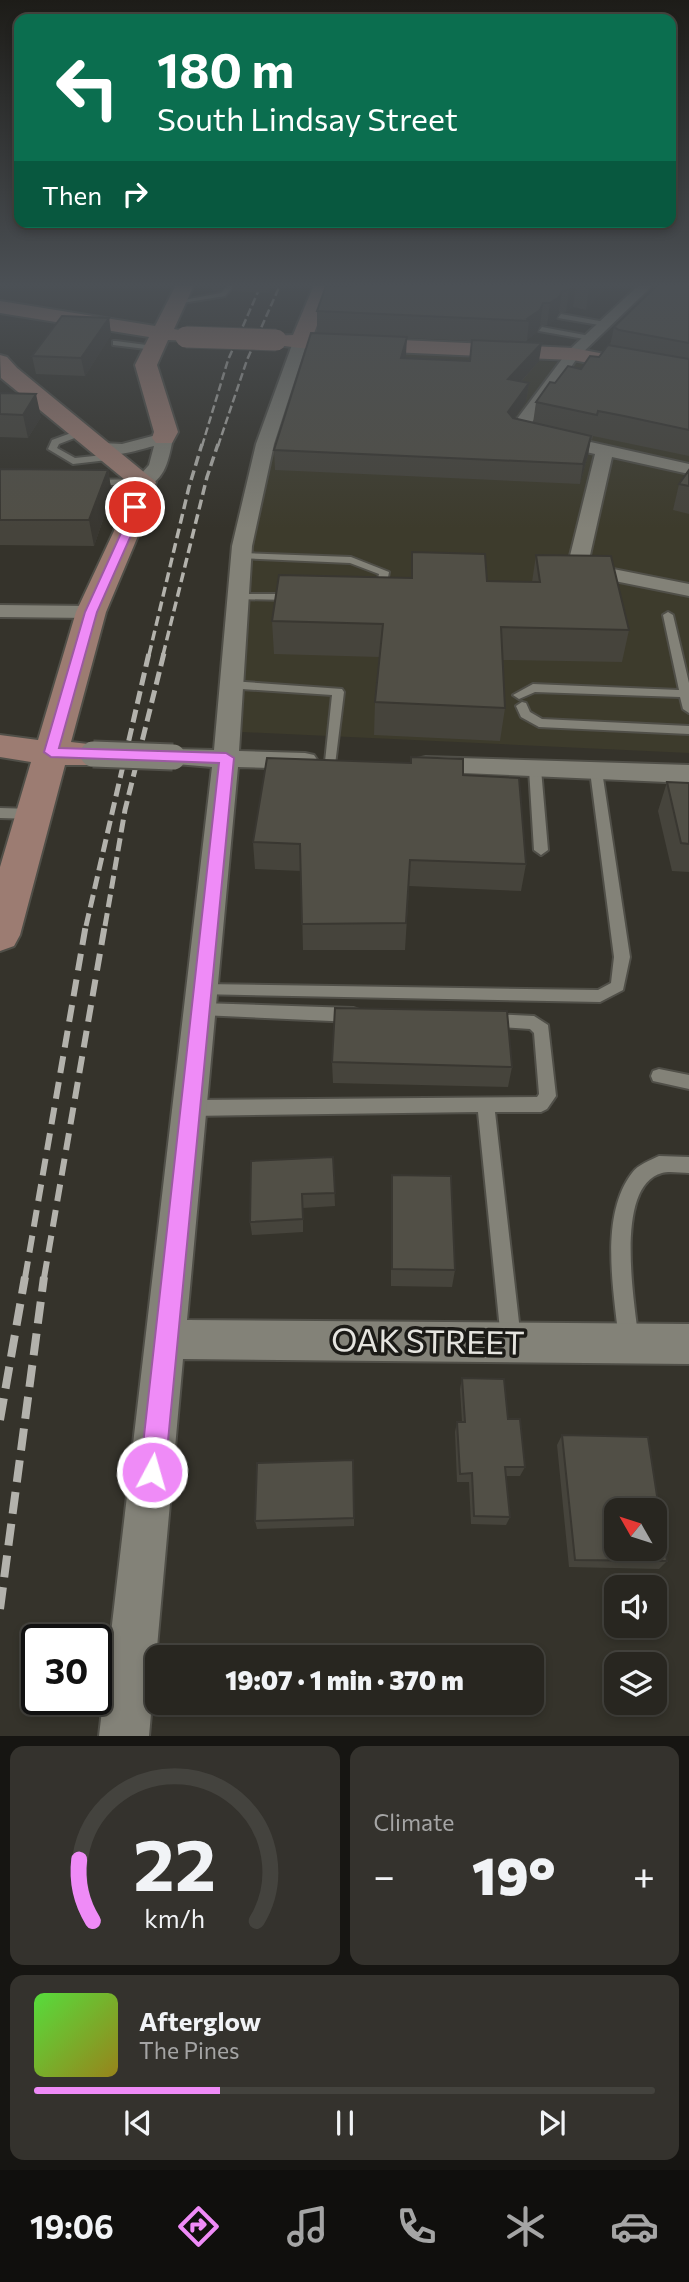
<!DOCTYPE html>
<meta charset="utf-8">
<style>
:root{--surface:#282620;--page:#34322d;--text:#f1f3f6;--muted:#a5a5a5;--line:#44433e;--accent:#ef8bf7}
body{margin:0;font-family:Commissioner,sans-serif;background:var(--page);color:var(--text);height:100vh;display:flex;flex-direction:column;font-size:26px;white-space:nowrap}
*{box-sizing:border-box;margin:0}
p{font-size:23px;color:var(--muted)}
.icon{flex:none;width:38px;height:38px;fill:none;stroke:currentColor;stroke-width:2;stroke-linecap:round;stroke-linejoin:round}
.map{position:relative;height:1736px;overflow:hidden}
.drawer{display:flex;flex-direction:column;gap:10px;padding:10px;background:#161512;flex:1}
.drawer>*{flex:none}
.guide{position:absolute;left:14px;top:14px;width:662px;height:214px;border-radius:14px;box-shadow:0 4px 10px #0003,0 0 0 2px var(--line);background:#0b6e4f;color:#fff;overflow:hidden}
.needle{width:46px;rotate:309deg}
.buttons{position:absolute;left:604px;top:1498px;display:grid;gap:14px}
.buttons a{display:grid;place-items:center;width:63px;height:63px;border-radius:14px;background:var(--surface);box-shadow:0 4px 10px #0003,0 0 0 2px var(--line);font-size:35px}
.speed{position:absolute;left:21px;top:1624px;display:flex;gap:14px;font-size:35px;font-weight:700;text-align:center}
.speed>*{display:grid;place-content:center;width:91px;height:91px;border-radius:50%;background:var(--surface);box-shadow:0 4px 10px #0003,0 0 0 2px var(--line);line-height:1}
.speed .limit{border:4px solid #111;border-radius:10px;background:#fff;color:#111}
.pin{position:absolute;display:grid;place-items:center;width:60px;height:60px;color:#fff;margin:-30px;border:4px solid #fff;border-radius:50%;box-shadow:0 2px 7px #0007}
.me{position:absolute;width:77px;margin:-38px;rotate:6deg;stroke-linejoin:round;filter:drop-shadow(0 0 5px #0008)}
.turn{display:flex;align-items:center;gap:24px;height:147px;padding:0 28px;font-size:32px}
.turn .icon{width:91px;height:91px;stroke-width:2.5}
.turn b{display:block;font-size:49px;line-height:60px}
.then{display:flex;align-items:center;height:66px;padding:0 28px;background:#0003;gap:14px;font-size:26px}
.big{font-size:52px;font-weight:800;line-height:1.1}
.drawer .tile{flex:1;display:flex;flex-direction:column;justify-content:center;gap:10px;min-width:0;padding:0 24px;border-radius:14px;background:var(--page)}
.drawer .dial{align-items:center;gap:0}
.dial svg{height:182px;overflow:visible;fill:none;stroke:var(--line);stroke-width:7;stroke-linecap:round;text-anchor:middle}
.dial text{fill:var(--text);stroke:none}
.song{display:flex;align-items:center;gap:21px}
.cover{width:84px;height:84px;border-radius:10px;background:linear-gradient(135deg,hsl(110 70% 55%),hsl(50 70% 35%))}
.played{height:7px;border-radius:4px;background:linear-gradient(90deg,var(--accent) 30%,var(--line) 30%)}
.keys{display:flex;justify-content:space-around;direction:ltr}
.heat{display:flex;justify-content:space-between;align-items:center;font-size:38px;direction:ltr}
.drawer .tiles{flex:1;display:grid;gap:10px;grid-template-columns:1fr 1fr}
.tile:last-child{grid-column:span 2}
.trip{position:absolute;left:145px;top:1645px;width:399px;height:70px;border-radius:14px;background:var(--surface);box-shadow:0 4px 10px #0003,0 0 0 2px var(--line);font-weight:800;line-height:70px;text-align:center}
.menu{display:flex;height:112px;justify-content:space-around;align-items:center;background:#100f0d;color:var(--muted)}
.menu .icon{width:49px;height:49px}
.menu .selected{color:var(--accent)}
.menu b{font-size:32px;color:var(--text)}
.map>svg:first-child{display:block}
</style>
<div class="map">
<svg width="689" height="1736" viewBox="0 0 689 1736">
<rect width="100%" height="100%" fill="#35332b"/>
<path fill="#3d3b2c" d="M 669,285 L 689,285 L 689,753 L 242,732 L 253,521 L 302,345 L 588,364 Z"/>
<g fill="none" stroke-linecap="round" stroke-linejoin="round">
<defs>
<path id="lane" d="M 229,285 L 235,285 L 225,296 L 176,304 L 173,302 L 221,293 Z
M 561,314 L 605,322 L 609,324 L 605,326 L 558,318 Z
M 542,327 L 590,336 L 594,338 L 590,340 L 539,331 Z
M 116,341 L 154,346 L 158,348 L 154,350 L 113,345 L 113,341 Z
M 82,429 L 85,430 L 85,434 L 59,444 L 57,448 L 75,458 L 113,454 L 116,455 L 116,459 L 73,464 L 48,449 L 52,440 Z
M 92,480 L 143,479 L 148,482 L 143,485 L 89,485 L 89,481 Z
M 242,553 L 351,557 L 389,572 L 387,583 L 379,595 L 375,596 L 370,593 L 377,583 L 379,574 L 350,563 L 238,558 L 237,556 Z
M 238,594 L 292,594 L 297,597 L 292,600 L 234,599 L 234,595 Z
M 668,612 L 673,615 L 689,683 L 689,713 L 683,709 L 680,697 L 535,692 L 519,699 L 513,695 L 533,684 L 679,690 L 663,615 Z
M 231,681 L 342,689 L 344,692 L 335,765 L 331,766 L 325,762 L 332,695 L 227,688 L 227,682 Z
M 522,702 L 526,703 L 530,712 L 542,719 L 689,726 L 689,734 L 539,727 L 521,717 L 516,706 Z
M 535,765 L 541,769 L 548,850 L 541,855 L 534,850 L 529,769 Z
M 596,767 L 602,771 L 630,957 L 623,990 L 600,1002 L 197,994 L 194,990 L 197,986 L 202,984 L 598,990 L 611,983 L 614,957 L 590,771 Z
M 0,808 L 33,809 L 40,814 L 33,819 L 0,818 Z
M 201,1003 L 353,1008 L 359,1010 L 361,1015 L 359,1020 L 353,1022 L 201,1015 L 195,1014 L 193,1009 L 195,1004 Z
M 489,1014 L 534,1016 L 548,1025 L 556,1096 L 547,1109 L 541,1112 L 495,1112 L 521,1340 L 518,1347 L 511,1350 L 504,1347 L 501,1340 L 478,1112 L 190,1116 L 184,1113 L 181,1108 L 184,1103 L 190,1100 L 537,1097 L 539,1094 L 534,1033 L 530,1029 L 483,1026 L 481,1021 L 483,1016 Z
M 659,1069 L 689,1075 L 689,1089 L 653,1081 L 651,1076 L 653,1071 Z
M 659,1156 L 689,1157 L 689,1173 C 681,1173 669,1171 662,1173 C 613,1186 635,1306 639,1342 L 636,1349 L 629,1352 L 622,1349 L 619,1342 C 614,1292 599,1216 632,1173 C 637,1165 651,1160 659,1156 Z"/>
<path id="street" d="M 639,285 L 653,285 L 578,357 L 528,428 L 689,464 L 689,474 L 612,457 L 588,564 L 689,584 L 689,596 L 570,572 L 567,568 L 595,454 L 511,435 L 508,431 L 568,351 Z
M 300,338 L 307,342 L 274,444 L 252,546 L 239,751 L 305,753 L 314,755 L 318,761 L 314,767 L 305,769 L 238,767 L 187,1320 L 689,1324 L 689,1364 L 183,1359 L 149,1736 L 99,1736 L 212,767 L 164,763 L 160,757 L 164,751 L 173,749 L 214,750 L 232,546 L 256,444 L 293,342 Z
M 164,433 L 173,438 C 169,457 166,482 143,487 L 134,482 L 149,465 L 154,446 C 137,450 107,462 93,448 L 102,443 L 122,444 Z
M 0,605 L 91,606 L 99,607 L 102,612 L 99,617 L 91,618 L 0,617 Z
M 426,757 L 689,765 L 689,783 L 417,771 L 413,765 L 417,759 Z"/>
<path id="secondary" d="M 176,285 L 194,285 L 174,329 L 193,333 L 196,337 L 193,341 L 168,340 L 157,365 L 178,432 L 172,443 L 156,443 L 152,438 L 154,432 L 135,365 L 149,337 L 0,313 L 0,301 L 155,326 Z
M 314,285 L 332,285 L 313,336 L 573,348 L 689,370 L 689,382 L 573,360 L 300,348 L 269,344 L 266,340 L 269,336 L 293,335 Z
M 0,355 L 7,357 L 17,368 L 156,482 L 140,531 L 106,612 L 71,742 L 105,746 L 110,754 L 105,762 L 93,765 L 65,765 L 20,935 L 14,946 L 0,951 L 0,867 L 31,762 L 0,757 L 0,735 L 38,740 L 76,612 L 114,531 L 130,484 L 1,378 Z"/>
</defs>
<use href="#lane" stroke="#504f48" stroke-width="4"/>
<use href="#street" stroke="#504f48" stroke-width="4"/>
<use href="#secondary" stroke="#504f48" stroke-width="4"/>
<use href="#lane" fill="#838278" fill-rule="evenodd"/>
<use href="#street" fill="#838278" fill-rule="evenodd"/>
<use href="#secondary" fill="#9c7c72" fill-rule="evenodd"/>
<path stroke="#b3b2ac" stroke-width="2.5" stroke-dasharray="8 3.5" stroke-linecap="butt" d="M 202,446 L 228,360 L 261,285
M 218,446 L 247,360 L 280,285"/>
<path stroke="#b3b2ac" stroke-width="3.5" stroke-dasharray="10 5" stroke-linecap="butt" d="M 149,655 L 189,487 L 202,444
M 163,655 L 207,477 L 218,444"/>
<path stroke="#b3b2ac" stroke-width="5" stroke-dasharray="13 6" stroke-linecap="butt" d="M 86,926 L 149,653
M 105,926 L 125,810 L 164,653"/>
<path stroke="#b3b2ac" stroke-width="6" stroke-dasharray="17 9" stroke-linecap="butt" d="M 25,1278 L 86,924
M 44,1278 L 105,924"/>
<path stroke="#b3b2ac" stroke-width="8" stroke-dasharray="22 10" stroke-linecap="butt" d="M 0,1420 L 25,1277
M 0,1609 L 44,1277"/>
<defs>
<path id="street-bridge" d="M 93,754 L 173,757"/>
<path id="secondary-bridge" d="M 186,337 L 276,340"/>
</defs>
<use href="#street-bridge" stroke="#504f48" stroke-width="29" stroke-linecap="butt"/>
<use href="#secondary-bridge" stroke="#504f48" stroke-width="23" stroke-linecap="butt"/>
<use href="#street-bridge" stroke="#838278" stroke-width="25"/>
<use href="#secondary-bridge" stroke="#9c7c72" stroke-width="21"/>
</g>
<path fill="#46443c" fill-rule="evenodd" d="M 211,285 L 226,285 L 220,291 L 212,291 Z
M 232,285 L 273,285 L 269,293 L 233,291 Z
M 352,285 L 608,285 L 586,310 L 573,307 L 566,312 L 559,312 L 556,319 L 547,325 L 540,325 L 537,332 L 527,340 L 526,342 L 539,361 L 521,382 L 529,383 L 526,402 L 514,419 L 533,423 L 536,402 L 555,383 L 599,357 L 610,346 L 614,327 L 649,292 L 651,285 L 689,285 L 689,456 L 593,436 L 592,440 L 591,439 L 588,455 L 580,484 L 275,470 L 274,450 L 317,334 L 317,311 L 352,286 ZM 406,338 L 472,341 L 470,361 L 405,359 Z
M 109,318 L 111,335 L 85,376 L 36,374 L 32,356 Z
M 0,393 L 41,417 L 28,438 L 0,437 Z
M 0,469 L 108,470 L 112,494 L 94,546 L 0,545 Z
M 689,470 L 689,514 L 673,510 L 679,484 Z
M 412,552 L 487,581 L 532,582 L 536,555 L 629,630 L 622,662 L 503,660 L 505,708 L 500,741 L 374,735 L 375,702 L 379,657 L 274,654 L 272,621 L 411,578 Z
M 463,775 L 526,864 L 521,891 L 409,886 L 405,950 L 303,950 L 301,871 L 255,869 L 253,842 Z
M 667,782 L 689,783 L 689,872 L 672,871 L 658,811 Z
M 332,1062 L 512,1067 L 508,1087 L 333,1083 Z
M 333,1157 L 335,1206 L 303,1208 L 303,1232 L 252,1235 L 250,1222 Z
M 392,1175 L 455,1270 L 452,1287 L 391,1286 L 391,1194 Z
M 462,1378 L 508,1419 L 525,1467 L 520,1476 L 506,1476 L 510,1517 L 506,1525 L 471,1524 L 469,1482 L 457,1482 L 455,1432 L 457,1422 L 462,1422 L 460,1389 Z
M 562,1435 L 667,1561 L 659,1569 L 569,1567 L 557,1445 Z
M 354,1518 L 354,1526 L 257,1529 L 255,1521 Z"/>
<path fill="#393731" d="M 219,285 L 226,285 L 220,291 Z
M 269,285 L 273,285 L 269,293 Z
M 576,285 L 573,307 L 566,312 L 569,290 Z
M 592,285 L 608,285 L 586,310 L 589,288 Z
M 562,291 L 559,312 L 556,319 L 547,325 L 550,303 Z
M 543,303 L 540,325 L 537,332 L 527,340 L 529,321 L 527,319 Z
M 109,318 L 111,335 L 85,376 L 81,358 Z
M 407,337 L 406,355 L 401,377 L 401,358 Z
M 542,343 L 539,361 L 506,398 L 508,379 Z
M 529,383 L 526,402 L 505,431 L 508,412 Z
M 36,394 L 41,417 L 28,438 L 23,415 Z
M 591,436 L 588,455 L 580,484 L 583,464 Z
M 108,470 L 112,494 L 94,546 L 89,520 Z"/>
<path fill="#514f46" stroke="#393731" stroke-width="2" fill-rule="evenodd" d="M 352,285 L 592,285 L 589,288 L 576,285 L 569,290 L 562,291 L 559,297 L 550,303 L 543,303 L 540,310 L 527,319 L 529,321 L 317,311 L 326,286 L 352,286 Z
M 657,285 L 689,285 L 689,343 L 619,330 L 614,327 Z
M 62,316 L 109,318 L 81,358 L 32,356 Z
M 311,333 L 407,337 L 401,358 L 470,361 L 472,340 L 542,343 L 508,379 L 529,383 L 508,412 L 513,418 L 591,436 L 583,464 L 274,450 Z
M 608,345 L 689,359 L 689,430 L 624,416 L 598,411 L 597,415 L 536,402 L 550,382 L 555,383 L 568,366 L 581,369 L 590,356 L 599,357 Z
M 0,393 L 36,394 L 23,415 L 0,414 Z
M 0,469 L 108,470 L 89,520 L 0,520 Z
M 689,470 L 689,486 L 679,484 Z
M 412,552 L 485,554 L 487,581 L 540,582 L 536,555 L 611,556 L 629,630 L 501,627 L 505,708 L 375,702 L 383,624 L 272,621 L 279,575 L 412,578 Z
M 411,757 L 463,759 L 463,775 L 519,778 L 526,864 L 410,860 L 406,923 L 302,924 L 300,844 L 253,842 L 267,758 L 411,763 Z
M 667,782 L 689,783 L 689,844 L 681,843 Z
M 335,1008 L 507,1011 L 512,1067 L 332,1062 Z
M 333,1157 L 335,1193 L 302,1194 L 303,1219 L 250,1222 L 251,1161 Z
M 392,1175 L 451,1176 L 455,1270 L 392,1269 Z
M 462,1378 L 504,1379 L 508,1419 L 520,1419 L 525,1467 L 505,1467 L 510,1517 L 474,1516 L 472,1473 L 460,1474 L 457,1422 L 465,1422 Z
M 562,1435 L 648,1437 L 667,1561 L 575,1560 ZM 616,1510 L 654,1510 L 654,1549 L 616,1549 Z
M 353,1460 L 354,1518 L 255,1521 L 257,1463 Z"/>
<linearGradient id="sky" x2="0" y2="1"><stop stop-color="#1d1c18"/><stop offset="0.54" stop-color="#4b5055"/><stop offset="1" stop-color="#4b5055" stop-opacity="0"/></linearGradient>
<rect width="689" height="528" fill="url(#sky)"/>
<path fill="#ef8bf7" stroke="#9b5aa1" stroke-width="2" d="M 135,504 L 140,507 L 133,531 L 97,612 L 59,748 L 226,753 L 234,758 L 165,1472 L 161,1481 L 152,1484 L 144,1481 L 140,1472 L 219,763 L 51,757 L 44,752 L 85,612 L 122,531 L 130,507 Z"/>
<g text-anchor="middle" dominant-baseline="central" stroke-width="7" stroke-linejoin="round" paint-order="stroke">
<g font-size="32" fill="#e5e4df" stroke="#1c1b17">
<text transform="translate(428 1340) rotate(1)">OAK STREET</text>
</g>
</g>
</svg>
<div class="buttons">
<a><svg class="needle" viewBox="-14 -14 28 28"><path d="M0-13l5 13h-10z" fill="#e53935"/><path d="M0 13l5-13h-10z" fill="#a5a5a5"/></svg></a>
<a><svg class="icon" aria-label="sound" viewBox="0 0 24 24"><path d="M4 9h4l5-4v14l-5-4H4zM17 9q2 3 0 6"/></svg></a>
<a><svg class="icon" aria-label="layers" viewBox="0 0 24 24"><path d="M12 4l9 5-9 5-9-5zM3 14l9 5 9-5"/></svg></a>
</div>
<div class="speed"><div class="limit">30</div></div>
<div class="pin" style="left:135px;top:507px;background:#d93025"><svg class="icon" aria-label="arrive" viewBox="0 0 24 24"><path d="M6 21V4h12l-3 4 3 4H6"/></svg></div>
<svg class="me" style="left:152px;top:1472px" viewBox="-20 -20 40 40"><circle r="17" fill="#ef8bf7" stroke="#fff" stroke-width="3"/><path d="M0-11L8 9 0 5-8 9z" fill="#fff"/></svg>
<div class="trip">19:07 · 1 min · 370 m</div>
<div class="guide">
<div class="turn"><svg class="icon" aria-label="left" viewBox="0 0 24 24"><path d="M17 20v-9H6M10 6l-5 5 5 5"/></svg><div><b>180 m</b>South Lindsay Street</div></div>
<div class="then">Then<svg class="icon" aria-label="right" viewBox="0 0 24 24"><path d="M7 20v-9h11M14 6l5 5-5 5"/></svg></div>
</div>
</div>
<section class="drawer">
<div class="tiles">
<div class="tile dial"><svg viewBox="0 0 100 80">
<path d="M14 69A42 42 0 1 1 86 69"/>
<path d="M14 69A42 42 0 0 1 8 42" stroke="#ef8bf7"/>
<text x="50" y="56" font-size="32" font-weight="700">22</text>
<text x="50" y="72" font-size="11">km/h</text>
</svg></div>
<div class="tile"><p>Climate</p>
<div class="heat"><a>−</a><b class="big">19°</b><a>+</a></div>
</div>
<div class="tile">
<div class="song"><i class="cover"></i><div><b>Afterglow</b><p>The Pines</p></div></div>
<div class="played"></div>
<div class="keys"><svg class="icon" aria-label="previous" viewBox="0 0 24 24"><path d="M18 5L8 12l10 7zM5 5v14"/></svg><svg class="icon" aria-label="pause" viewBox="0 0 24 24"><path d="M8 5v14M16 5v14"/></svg><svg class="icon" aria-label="next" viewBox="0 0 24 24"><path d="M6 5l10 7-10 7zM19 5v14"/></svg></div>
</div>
</div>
</section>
<nav class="menu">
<b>19:06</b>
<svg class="icon selected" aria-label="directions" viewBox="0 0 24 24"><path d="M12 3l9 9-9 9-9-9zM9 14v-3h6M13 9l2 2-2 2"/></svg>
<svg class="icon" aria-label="music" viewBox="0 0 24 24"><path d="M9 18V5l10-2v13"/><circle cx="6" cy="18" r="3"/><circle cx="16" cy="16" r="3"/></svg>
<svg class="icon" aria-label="phone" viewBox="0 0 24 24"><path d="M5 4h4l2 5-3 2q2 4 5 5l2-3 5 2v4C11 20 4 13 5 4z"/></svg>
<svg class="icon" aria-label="climate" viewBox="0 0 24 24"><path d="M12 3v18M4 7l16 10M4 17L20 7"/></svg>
<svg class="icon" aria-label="car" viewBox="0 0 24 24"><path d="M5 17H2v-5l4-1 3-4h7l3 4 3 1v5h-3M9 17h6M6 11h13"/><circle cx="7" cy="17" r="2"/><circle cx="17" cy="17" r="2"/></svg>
</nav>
